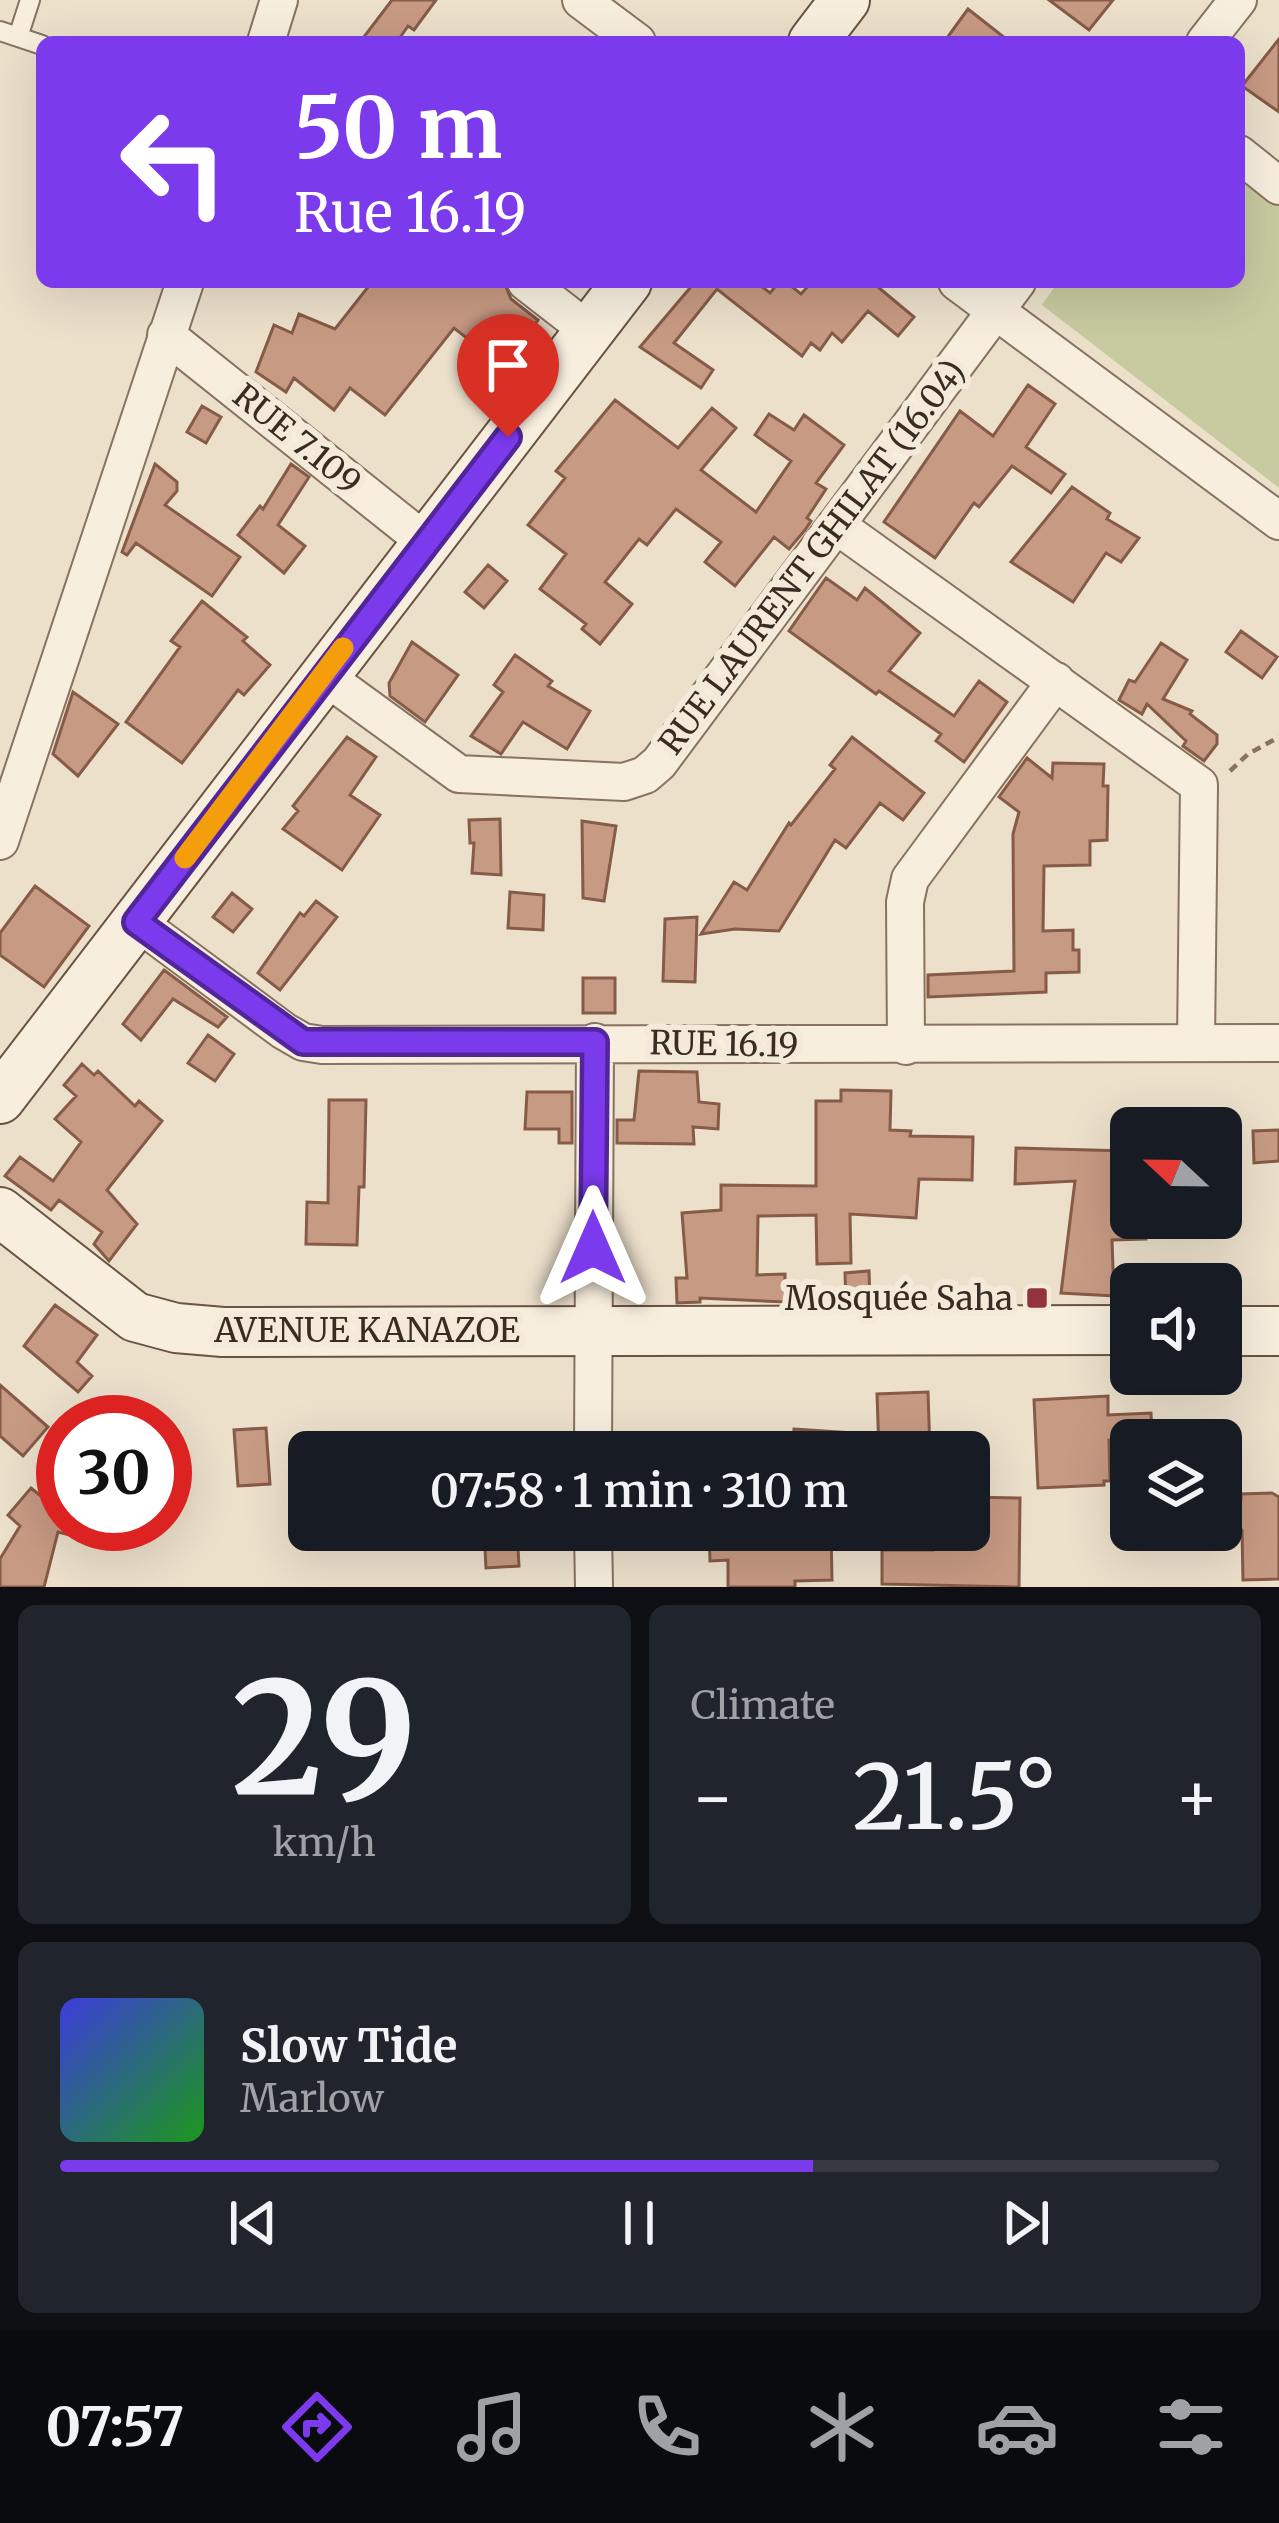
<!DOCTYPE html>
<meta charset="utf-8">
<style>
:root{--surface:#171b24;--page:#20242c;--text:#f1f3f6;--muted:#9ea1a6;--line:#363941;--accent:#7c3aed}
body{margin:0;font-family:Merriweather,serif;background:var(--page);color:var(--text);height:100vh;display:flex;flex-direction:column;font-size:45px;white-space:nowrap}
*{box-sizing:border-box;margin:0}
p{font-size:39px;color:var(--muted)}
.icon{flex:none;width:66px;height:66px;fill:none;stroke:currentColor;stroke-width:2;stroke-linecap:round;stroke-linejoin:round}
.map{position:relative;height:1587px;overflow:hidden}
.drawer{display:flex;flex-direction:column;gap:18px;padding:18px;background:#0d0f14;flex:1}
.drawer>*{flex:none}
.guide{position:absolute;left:36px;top:36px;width:1209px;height:252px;border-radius:18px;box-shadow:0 12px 48px #0002;background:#7c3aed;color:#fff;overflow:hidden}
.needle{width:78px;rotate:292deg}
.controls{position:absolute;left:1110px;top:1107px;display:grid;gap:24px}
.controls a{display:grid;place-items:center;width:132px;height:132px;border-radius:18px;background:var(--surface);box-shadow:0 12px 48px #0002;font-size:60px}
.speed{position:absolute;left:36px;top:1395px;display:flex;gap:24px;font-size:60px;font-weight:700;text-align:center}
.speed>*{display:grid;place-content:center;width:156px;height:156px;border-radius:50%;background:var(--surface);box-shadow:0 12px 48px #0002;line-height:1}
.speed .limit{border:18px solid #d22;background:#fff;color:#111}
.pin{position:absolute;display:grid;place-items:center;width:102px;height:102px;color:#fff;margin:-123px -51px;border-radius:50% 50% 50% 0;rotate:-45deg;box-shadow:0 0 12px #0007}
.pin .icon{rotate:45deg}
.me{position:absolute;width:132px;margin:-66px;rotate:0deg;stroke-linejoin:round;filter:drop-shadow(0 0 9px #0008)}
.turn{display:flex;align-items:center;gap:42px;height:252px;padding:0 60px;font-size:54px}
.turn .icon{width:156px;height:156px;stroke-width:2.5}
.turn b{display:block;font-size:84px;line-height:102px}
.big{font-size:90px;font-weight:600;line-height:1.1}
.drawer .widget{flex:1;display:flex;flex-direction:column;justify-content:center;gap:18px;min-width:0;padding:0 42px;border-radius:18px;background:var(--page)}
.drawer .dial{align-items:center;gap:0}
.dial b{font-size:156px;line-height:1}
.song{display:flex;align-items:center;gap:36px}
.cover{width:144px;height:144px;border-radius:18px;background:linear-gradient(135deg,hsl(240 70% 55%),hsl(120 70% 35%))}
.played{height:12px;border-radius:6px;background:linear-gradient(90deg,var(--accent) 65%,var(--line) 65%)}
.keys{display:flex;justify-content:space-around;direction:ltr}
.heat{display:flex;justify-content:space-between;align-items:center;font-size:66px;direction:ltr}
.drawer .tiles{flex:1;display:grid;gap:18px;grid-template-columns:1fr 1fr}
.widget:last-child{grid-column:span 2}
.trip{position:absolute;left:288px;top:1431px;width:702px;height:120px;border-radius:18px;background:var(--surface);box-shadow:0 12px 48px #0002;font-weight:600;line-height:120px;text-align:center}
.tab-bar{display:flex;height:192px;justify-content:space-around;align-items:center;background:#090b0e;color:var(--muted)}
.tab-bar .icon{width:84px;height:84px}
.tab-bar .current{color:var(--accent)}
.tab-bar b{font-size:54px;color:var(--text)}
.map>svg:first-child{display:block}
</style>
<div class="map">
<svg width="1279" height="1587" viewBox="0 0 1279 1587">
<rect width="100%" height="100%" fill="#ece0cb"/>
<path fill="#c8ca9f" d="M 1239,152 L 1279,183 L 1279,488 L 1042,305 L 1058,282 L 1239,282 Z"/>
<path fill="#c79a83" stroke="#865b47" stroke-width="3" d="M 392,0 L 436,0 L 414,30 L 408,26 L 397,42 L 360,42 Z
M 1049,0 L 1113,0 L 1089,30 Z
M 968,9 L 1010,42 L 944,42 Z
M 1279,39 L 1279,112 L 1242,86 Z
M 372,282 L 504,282 L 511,299 L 538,320 L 503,366 L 454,328 L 385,415 L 350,388 L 334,410 L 294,378 L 286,392 L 256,372 L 274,325 L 292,333 L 299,314 L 335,329 Z
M 695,282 L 756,282 L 770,293 L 779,282 L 786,282 L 801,294 L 812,282 L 872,282 L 914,317 L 898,336 L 868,311 L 842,342 L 832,333 L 820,350 L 811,343 L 802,356 L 717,289 L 674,343 L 713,370 L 701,388 L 640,347 Z
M 1028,385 L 1055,404 L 1026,447 L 1065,474 L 1051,493 L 1012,466 L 979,507 L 974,503 L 935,558 L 884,522 L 960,411 L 993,436 Z
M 615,400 L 678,448 L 712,408 L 736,428 L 701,470 L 756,512 L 791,461 L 755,435 L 769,414 L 794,430 L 804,415 L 844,445 L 816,483 L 826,489 L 807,518 L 811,521 L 805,530 L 789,549 L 774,537 L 735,586 L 705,562 L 721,542 L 676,509 L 647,545 L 639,539 L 605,582 L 632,604 L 600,644 L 582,629 L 586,624 L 540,589 L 566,554 L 528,525 L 565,478 L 556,471 Z
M 202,406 L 221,417 L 206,443 L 187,432 Z
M 155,464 L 177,482 L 177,491 L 165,505 L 240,557 L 212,596 L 136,543 L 127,555 L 122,552 Z
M 291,464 L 309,477 L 278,525 L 305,546 L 284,573 L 238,535 L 260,506 L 263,509 Z
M 1072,487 L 1110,513 L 1107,519 L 1139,538 L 1121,562 L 1106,553 L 1073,602 L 1011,562 Z
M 488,565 L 507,581 L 484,608 L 465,592 Z
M 826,578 L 857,600 L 865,588 L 920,633 L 889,671 L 954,716 L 979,681 L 1007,702 L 964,762 L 936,741 L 941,734 L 879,691 L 876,694 L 789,631 Z
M 202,601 L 247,637 L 243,641 L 270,665 L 244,695 L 238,690 L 182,763 L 126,722 L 180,647 L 171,641 Z
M 1241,631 L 1277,657 L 1262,678 L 1226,652 Z
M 412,642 L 458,675 L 425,722 L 390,696 L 389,683 Z
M 1161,643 L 1187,660 L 1163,699 L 1192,711 L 1190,714 L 1217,735 L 1217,744 L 1204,761 L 1183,746 L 1186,741 L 1147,704 L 1142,714 L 1119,700 L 1129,680 L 1135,682 Z
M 515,655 L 552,681 L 548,686 L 590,711 L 567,749 L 523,722 L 501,754 L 471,736 L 503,692 L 494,685 Z
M 73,692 L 118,724 L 78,776 L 53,754 Z
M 347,737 L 376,757 L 350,795 L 380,815 L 342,870 L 283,829 L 298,811 L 293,806 Z
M 852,737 L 924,793 L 903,820 L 880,803 L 846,848 L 835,840 L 779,931 L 735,929 L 701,934 L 734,882 L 747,890 L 789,823 L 791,825 L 835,769 L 830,765 Z
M 1027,758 L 1052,778 L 1053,763 L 1104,764 L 1103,786 L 1108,786 L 1107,840 L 1090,841 L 1090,865 L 1044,866 L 1043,931 L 1073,930 L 1073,950 L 1079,950 L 1079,972 L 1046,973 L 1046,992 L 928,997 L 928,975 L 1014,971 L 1013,834 L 1019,812 L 999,797 Z
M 500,819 L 501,875 L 472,873 L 474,843 L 470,843 L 469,820 Z
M 582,821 L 616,826 L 604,901 L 583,898 Z
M 35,886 L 89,926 L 44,987 L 0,955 L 0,933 Z
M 510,892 L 544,895 L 543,930 L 508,928 Z
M 232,893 L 252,909 L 233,932 L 213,917 Z
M 316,901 L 337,917 L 280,990 L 258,973 L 300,913 L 304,916 Z
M 697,917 L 695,982 L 663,981 L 665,919 Z
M 164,970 L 227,1017 L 218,1027 L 173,999 L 141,1040 L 123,1024 Z
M 583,978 L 615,978 L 615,1013 L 583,1013 Z
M 208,1035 L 234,1054 L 215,1081 L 188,1063 Z
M 82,1064 L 94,1075 L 98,1071 L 135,1106 L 139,1101 L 162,1121 L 107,1190 L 137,1224 L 109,1261 L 94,1244 L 102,1232 L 59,1200 L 51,1210 L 5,1176 L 20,1157 L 53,1181 L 81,1142 L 55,1119 L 76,1096 L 64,1085 Z
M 639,1071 L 697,1072 L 699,1102 L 719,1104 L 718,1129 L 693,1127 L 694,1144 L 617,1143 L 617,1120 L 634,1120 Z
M 841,1090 L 891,1091 L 890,1130 L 911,1131 L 910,1136 L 973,1137 L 972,1180 L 919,1179 L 916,1218 L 850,1214 L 851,1263 L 817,1264 L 816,1215 L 758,1216 L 757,1275 L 785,1274 L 785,1302 L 700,1298 L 700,1302 L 677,1303 L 676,1278 L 687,1278 L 682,1213 L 721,1210 L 721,1185 L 816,1186 L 816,1101 L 841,1101 Z
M 527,1092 L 572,1092 L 572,1143 L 559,1143 L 559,1129 L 525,1129 Z
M 329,1100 L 366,1100 L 364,1187 L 359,1187 L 357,1245 L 306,1244 L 307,1202 L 328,1203 Z
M 1279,1130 L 1279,1161 L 1254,1163 L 1253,1131 Z
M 1016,1148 L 1127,1151 L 1131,1218 L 1147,1218 L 1146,1239 L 1112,1240 L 1114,1296 L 1061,1293 L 1075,1181 L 1015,1184 Z
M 869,1271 L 870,1301 L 846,1302 L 845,1273 Z
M 55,1305 L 97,1335 L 77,1362 L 92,1376 L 78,1392 L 24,1346 Z
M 0,1385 L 48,1427 L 23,1456 L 0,1436 Z
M 928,1392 L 930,1452 L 879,1452 L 877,1394 Z
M 1108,1396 L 1108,1415 L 1151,1413 L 1152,1440 L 1109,1440 L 1110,1481 L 1104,1481 L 1104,1485 L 1038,1488 L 1034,1400 Z
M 266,1428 L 270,1484 L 238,1486 L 234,1430 Z
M 794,1429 L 868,1434 L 868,1452 L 792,1452 Z
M 31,1488 L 63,1514 L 63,1524 L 76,1524 L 98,1542 L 58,1532 L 44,1587 L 0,1587 L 0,1559 L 20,1526 L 8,1515 Z
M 1272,1493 L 1279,1497 L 1279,1579 L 1243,1580 L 1242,1530 L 1221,1528 L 1221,1497 L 1241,1499 L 1241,1494 Z
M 969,1497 L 1020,1498 L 1019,1587 L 882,1584 L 882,1550 L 933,1550 L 933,1546 L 969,1545 Z
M 484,1530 L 517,1530 L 519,1566 L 486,1568 Z
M 709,1530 L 831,1530 L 832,1580 L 795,1581 L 795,1587 L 728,1587 L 728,1560 L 710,1561 Z"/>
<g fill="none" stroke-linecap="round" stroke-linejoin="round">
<defs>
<path id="lane" d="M 0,31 L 42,45
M 18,37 L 30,0"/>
<path id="street" d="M 581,0 L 637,42
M 266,42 L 279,0
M 1205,42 L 1238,0
M 1239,154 L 1279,186
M 526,282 L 589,331
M 957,282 L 1279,521
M 166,335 L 427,543
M 836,525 L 1199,785 L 1196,1042
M 323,675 L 459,774 L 624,782 L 645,775 L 659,763 L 1017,282
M 0,841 L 185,282
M 137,922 L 284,1031 L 303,1042 L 322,1045 L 1279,1043
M 906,1046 L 905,902 L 910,879 L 1056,681
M 593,1452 L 595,1042
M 593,1530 L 594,1587"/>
<path id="secondary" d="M 813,42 L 845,0
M 0,1099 L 627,282
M 0,1212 L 135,1317 L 176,1328 L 223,1332 L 1131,1330
M 1221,1331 L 1279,1331"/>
</defs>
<use href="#lane" stroke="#887260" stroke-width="22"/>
<use href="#street" stroke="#887260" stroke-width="40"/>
<use href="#secondary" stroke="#6a5343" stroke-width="52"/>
<path stroke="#887260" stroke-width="4.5" stroke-dasharray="9 6" stroke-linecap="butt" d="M 1230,771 L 1248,754 L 1279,737"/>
<use href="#lane" stroke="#f7eede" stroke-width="18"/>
<use href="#street" stroke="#f7eede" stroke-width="36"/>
<use href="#secondary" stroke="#f7eede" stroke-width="48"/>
</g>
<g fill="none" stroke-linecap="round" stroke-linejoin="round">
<defs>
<path id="route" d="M 508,437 L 136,922 L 303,1042 L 595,1042 L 593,1248"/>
</defs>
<use href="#route" stroke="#51269a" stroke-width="30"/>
<use href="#route" stroke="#7c3aed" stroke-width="21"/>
<path stroke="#f59e0b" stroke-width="21" d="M 185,858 L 343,648"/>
</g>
<rect fill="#93343c" stroke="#f4eada" stroke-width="4.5" x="1025" y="1286" width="24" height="24" rx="6"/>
<g text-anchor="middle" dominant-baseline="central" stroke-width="12" stroke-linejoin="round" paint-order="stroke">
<g font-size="33" fill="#3a2c22" stroke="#f4eada">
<text transform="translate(297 439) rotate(39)">RUE 7.109</text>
<text transform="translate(812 557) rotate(-53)">RUE LAURENT GHILAT (16.04)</text>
<text transform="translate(724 1044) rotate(1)">RUE 16.19</text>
<text x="367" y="1330">AVENUE KANAZOE</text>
</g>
<g font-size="33" fill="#3a2c22" stroke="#f4eada" text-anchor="end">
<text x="1013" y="1298">Mosquée Saha</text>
</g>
</g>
</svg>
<div class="controls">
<a><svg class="needle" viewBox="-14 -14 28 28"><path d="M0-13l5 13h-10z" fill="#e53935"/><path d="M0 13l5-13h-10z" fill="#9ea1a6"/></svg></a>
<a><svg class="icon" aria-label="sound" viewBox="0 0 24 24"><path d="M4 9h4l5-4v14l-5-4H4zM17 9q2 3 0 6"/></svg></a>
<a><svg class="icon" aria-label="layers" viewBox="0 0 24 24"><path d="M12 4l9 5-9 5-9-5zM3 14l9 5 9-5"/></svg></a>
</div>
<div class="speed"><div class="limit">30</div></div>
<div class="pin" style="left:508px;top:437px;background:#d93025"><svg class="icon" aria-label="arrive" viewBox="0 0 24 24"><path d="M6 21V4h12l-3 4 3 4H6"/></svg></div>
<svg class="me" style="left:593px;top:1248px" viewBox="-20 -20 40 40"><path d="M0-17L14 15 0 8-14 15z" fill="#7c3aed" stroke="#fff" stroke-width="4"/></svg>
<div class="trip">07:58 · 1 min · 310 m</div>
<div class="guide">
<div class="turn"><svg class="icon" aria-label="left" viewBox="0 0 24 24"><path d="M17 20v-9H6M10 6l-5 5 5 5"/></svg><div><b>50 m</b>Rue 16.19</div></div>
</div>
</div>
<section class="drawer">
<div class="tiles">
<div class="widget dial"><b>29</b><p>km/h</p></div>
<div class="widget"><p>Climate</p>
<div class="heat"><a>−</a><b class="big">21.5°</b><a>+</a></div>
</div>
<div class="widget">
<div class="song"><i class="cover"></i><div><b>Slow Tide</b><p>Marlow</p></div></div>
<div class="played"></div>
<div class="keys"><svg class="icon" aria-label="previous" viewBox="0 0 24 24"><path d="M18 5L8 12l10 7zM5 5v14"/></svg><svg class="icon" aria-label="pause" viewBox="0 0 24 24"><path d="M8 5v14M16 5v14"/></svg><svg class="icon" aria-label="next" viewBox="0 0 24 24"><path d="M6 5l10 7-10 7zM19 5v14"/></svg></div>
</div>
</div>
</section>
<nav class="tab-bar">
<b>07:57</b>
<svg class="icon current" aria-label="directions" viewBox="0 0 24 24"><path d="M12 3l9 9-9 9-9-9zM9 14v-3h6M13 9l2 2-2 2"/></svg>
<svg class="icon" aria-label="music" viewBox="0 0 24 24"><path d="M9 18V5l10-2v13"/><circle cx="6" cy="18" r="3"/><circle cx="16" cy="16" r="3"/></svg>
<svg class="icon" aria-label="phone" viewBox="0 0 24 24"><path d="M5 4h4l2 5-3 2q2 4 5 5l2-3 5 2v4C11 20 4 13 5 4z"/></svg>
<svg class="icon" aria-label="climate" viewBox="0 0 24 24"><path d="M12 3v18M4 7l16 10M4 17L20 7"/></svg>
<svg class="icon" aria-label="car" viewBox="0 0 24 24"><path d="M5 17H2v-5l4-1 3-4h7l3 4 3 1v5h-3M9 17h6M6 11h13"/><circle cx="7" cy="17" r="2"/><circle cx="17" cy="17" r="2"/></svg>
<svg class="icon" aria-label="filters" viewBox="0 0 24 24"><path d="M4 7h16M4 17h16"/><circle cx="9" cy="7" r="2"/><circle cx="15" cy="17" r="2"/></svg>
</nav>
